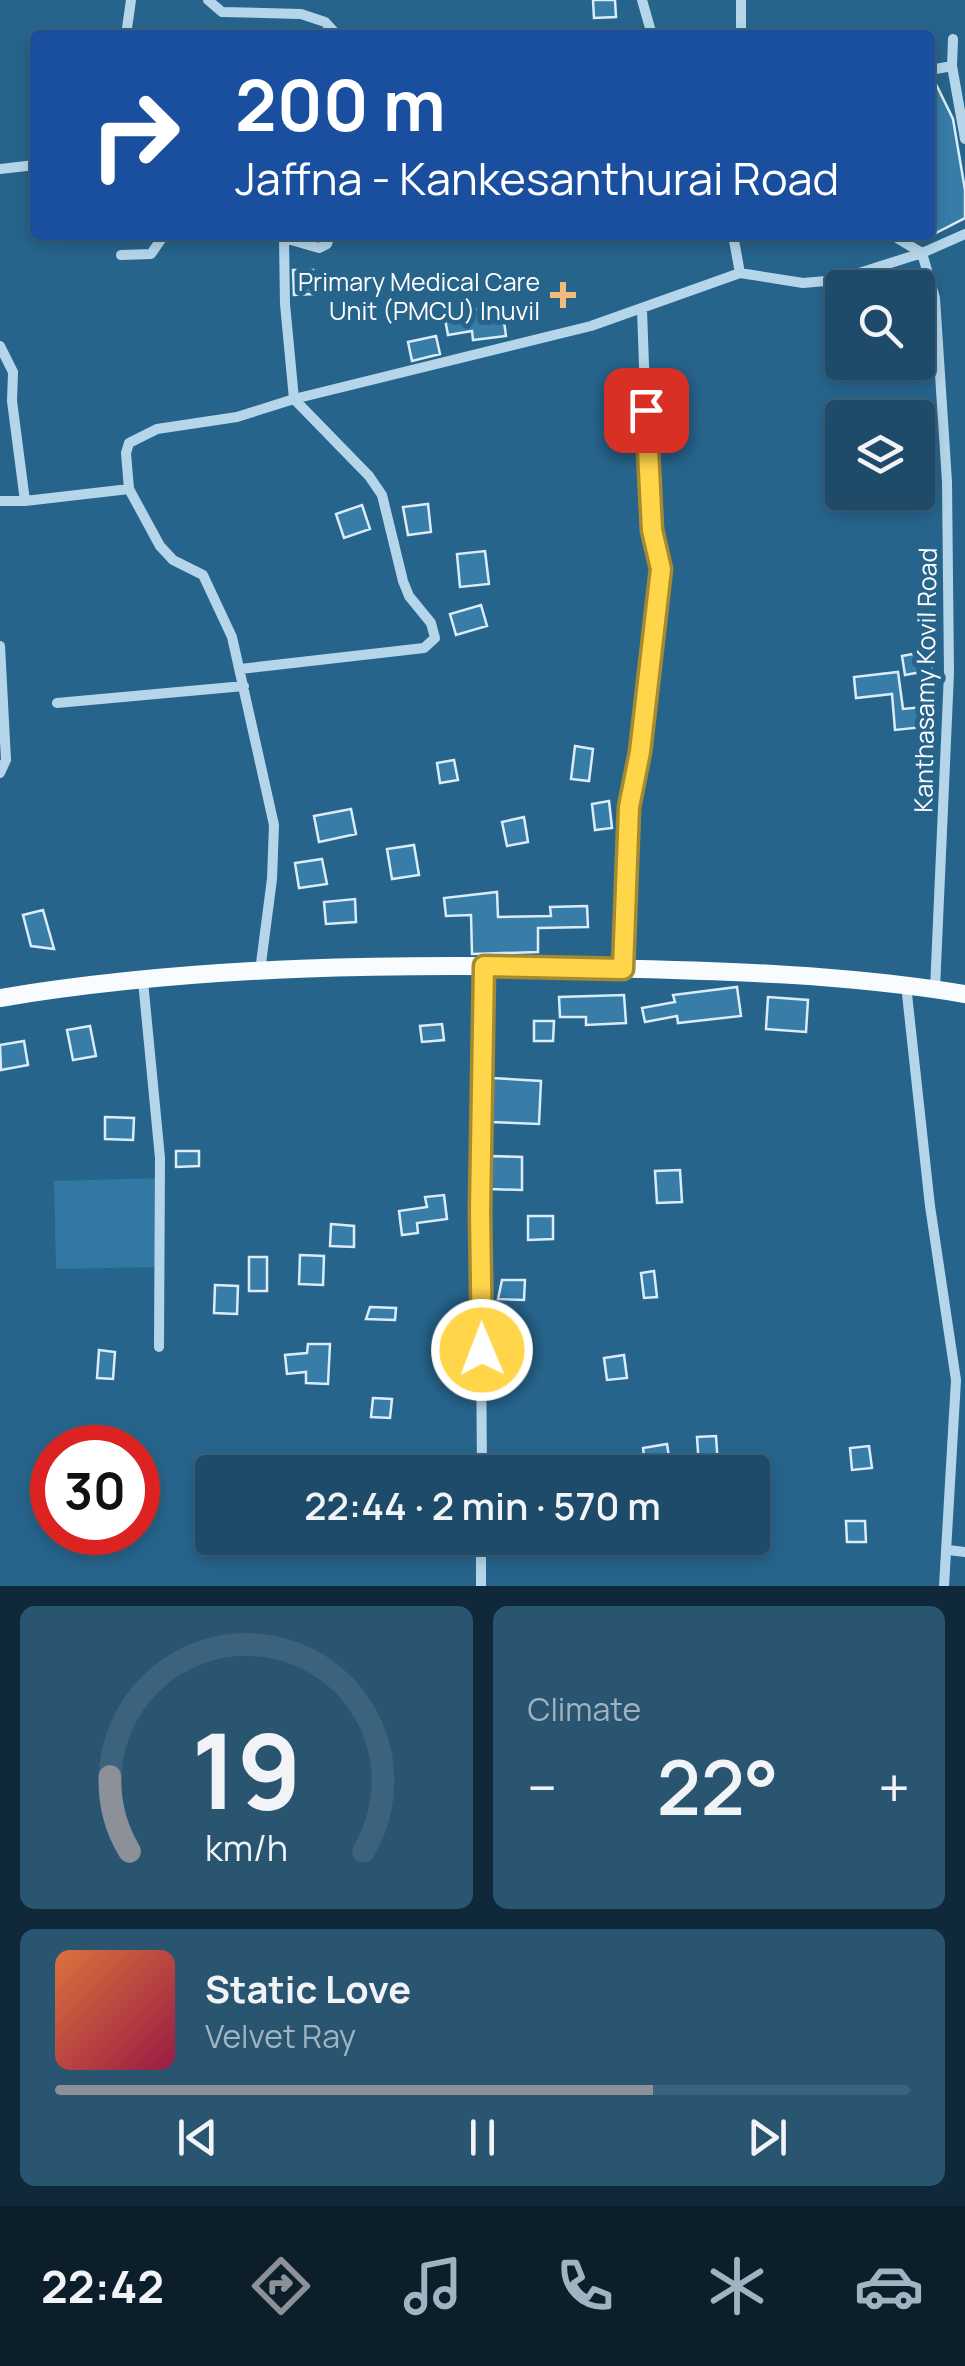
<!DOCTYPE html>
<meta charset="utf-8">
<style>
:root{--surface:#1d4b69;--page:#2a5571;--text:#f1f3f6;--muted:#a0b3c0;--line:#3b637d;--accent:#8c9099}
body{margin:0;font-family:Manrope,sans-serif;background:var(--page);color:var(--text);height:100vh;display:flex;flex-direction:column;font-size:38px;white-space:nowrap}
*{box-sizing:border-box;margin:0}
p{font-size:32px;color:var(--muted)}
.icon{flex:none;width:55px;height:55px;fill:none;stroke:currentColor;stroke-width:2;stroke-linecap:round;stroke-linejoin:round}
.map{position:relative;height:1586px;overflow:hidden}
.drawer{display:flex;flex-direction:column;gap:20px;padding:20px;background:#10293a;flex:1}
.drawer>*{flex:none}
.top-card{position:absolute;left:30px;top:30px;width:905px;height:210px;border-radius:10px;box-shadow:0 5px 15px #0003,0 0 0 2px var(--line);background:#1a4fa0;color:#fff;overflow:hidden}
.tools{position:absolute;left:825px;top:270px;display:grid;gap:20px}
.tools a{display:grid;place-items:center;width:110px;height:110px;border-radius:10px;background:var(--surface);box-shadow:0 5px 15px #0003,0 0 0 2px var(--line);font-size:50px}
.speed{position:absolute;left:30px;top:1425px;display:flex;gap:20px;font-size:50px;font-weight:700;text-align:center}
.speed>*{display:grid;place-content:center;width:130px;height:130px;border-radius:50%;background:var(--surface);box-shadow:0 5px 15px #0003,0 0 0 2px var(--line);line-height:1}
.speed .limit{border:15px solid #d22;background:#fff;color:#111}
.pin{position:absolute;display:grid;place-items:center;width:85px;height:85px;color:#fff;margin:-42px;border-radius:20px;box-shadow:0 5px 15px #0006}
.me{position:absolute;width:110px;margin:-55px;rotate:359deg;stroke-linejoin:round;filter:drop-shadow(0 0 8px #0008)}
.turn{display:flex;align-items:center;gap:35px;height:210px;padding:0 40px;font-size:45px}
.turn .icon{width:130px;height:130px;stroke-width:2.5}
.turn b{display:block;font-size:70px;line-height:85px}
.big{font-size:75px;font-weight:600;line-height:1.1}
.drawer .card{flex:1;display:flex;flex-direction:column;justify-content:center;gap:15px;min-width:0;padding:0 35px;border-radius:15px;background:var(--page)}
.drawer .dial{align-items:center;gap:0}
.dial svg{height:260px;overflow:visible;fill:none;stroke:var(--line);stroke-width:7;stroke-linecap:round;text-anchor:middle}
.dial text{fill:var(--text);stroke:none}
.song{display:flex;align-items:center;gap:30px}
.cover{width:120px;height:120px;border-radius:15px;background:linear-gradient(135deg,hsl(20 70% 55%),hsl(340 70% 35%))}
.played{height:10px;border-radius:5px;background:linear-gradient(90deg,var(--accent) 70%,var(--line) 70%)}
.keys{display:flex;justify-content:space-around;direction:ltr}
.heat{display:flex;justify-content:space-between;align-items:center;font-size:55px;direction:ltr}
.drawer .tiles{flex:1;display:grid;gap:20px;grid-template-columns:1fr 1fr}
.card:last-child{grid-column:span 2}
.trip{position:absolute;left:195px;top:1455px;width:575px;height:100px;border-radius:10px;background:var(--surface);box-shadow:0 5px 15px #0003,0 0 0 2px var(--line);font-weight:600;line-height:100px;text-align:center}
.tabs{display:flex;height:160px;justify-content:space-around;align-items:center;background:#0c1e2a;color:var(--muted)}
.tabs .icon{width:70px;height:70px}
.tabs .current{color:var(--accent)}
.tabs b{font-size:45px;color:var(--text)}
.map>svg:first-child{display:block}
</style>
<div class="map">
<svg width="965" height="1586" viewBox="0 0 965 1586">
<rect width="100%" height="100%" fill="#27648c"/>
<path fill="#3178a3" d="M 160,1178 L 163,1267 L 56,1269 L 54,1181 Z"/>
<path fill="#377da8" stroke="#daecf8" stroke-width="2.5" d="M 593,0 L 615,0 L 616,17 L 594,18 Z
M 933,78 L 953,119 L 965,190 L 965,218 L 930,236 L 930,79 Z
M 293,270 L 313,270 L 314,294 L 294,295 Z
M 502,306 L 506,336 L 473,340 L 472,331 L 448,335 L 445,319 L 471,315 L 470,310 Z
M 436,336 L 440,354 L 412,361 L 408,342 Z
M 428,504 L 431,532 L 408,535 L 403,507 Z
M 362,505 L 370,529 L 344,538 L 336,514 Z
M 485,551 L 489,584 L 460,587 L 457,554 Z
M 481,605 L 487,626 L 456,635 L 450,614 Z
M 929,651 L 932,670 L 905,675 L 902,656 Z
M 898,672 L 903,709 L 923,707 L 924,727 L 895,730 L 892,694 L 856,698 L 854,677 Z
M 575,746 L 593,749 L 589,781 L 571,779 Z
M 454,760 L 458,780 L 440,783 L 437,763 Z
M 609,801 L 612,828 L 595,830 L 592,804 Z
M 351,809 L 356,834 L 319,842 L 314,816 Z
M 524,817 L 528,842 L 507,846 L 502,822 Z
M 414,845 L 419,875 L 392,879 L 387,849 Z
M 322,859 L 327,884 L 299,888 L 295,863 Z
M 497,892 L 498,917 L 551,916 L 550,907 L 587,906 L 588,927 L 538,928 L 538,952 L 472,954 L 471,915 L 446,916 L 444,898 Z
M 355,899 L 356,922 L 326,924 L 324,902 Z
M 43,910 L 54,949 L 31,946 L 23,915 Z
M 737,987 L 741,1016 L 678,1023 L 677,1016 L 645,1022 L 642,1008 L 675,1002 L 673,995 Z
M 624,995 L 626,1023 L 586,1025 L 586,1017 L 560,1017 L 559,997 Z
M 768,997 L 808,1000 L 806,1032 L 766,1029 Z
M 534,1021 L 554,1021 L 553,1041 L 534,1041 Z
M 442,1024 L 444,1040 L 422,1042 L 420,1026 Z
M 90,1026 L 96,1056 L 73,1060 L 67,1030 Z
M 24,1041 L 28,1065 L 1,1070 L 0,1045 Z
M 492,1078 L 541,1081 L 539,1124 L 490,1122 Z
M 105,1117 L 134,1118 L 133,1140 L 105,1139 Z
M 176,1151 L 199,1151 L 199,1166 L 176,1167 Z
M 490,1156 L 522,1157 L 522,1190 L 489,1189 Z
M 680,1170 L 682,1202 L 657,1203 L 655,1171 Z
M 444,1195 L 447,1219 L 417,1223 L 418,1233 L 402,1235 L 399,1211 L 427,1207 L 425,1197 Z
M 528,1216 L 553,1216 L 553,1239 L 528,1240 Z
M 331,1224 L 354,1226 L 354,1247 L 330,1246 Z
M 300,1255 L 324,1256 L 323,1285 L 299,1284 Z
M 249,1257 L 267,1257 L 267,1291 L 249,1291 Z
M 654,1271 L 657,1297 L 644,1298 L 641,1273 Z
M 502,1280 L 525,1280 L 524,1300 L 498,1299 Z
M 215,1285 L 238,1286 L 237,1314 L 214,1313 Z
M 370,1307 L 396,1308 L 395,1320 L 366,1319 Z
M 308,1344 L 330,1344 L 328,1384 L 306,1383 L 306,1372 L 287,1374 L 285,1355 L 307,1353 Z
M 99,1350 L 115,1352 L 113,1379 L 97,1378 Z
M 624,1355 L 627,1378 L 607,1380 L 604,1358 Z
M 446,1358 L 471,1358 L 471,1380 L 446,1379 Z
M 373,1398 L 392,1399 L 390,1418 L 371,1417 Z
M 716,1436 L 718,1466 L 699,1467 L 697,1437 Z
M 667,1444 L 671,1470 L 646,1472 L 643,1448 Z
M 869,1446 L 872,1468 L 852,1470 L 850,1448 Z
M 846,1521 L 865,1521 L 866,1542 L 847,1542 Z"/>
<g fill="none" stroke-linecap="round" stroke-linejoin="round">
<path stroke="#b5d6ea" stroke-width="10" d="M 208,0 L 222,12 L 301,14 L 325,22 L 337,35
M 642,0 L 652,35
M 126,35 L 131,0
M 741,35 L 741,0
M 953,39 L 952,66 L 965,139
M 930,70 L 952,66
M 0,169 L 35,165
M 196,235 L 202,235
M 733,235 L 740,273
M 892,235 L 922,253 L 935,298 L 947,482 L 949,673 L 935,989
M 121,255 L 151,254 L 164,235
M 0,346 L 13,372 L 12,401 L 25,501
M 129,489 L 160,546 L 173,560 L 203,575 L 232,637 L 274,825 L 272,879 L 260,971
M 0,501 L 25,501 L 129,489 L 126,453 L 129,443 L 157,429 L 237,417 L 294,399 L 591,326 L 740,273 L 803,283 L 837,280 L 922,253 L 965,234
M 0,646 L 6,760 L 0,773
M 240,669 L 424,648 L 435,638 L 431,623 L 409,596 L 403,581 L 382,495 L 369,476 L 294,399 L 285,304 L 284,238 L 319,248 L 327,244 L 330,235
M 57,703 L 244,686
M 623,969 L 629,807 L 639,752 L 661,569 L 652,530 L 648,476 L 642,310
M 143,981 L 160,1158 L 159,1347
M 906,985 L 930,1206 L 956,1380 L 944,1586
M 482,1472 L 480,1211 L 483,965
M 948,1550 L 965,1552
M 481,1586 L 481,1538"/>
<path stroke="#f9fcfe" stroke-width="18" d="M 0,998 C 198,965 403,963 603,968 C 725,971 845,974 965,994"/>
</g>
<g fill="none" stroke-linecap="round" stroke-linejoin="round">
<defs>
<path id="route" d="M 482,1350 L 480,1211 L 484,966 L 623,969 L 629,807 L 640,752 L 661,569 L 652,530 L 646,410"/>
</defs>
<use href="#route" stroke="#a68a30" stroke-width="25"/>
<use href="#route" stroke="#ffd54a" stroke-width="18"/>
</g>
<path fill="#f3bb7b" stroke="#27648c" stroke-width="4" d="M558 280h10v10h10v10h-10v10h-10v-10h-10v-10h10z"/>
<g text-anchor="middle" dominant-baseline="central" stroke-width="10" stroke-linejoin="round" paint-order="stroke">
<g font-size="25" fill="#fff" stroke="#27648c" text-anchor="end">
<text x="540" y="281">Primary Medical Care<tspan x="540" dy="29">Unit (PMCU) Inuvil</tspan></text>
</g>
<g font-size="25" fill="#fff" stroke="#27648c">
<text transform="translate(925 680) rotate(-89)">Kanthasamy Kovil Road</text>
</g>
</g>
</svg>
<div class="tools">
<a><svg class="icon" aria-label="search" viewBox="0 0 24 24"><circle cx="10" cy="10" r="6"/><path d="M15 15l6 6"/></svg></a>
<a><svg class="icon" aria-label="layers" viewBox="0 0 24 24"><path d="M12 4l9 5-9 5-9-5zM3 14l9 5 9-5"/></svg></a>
</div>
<div class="speed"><div class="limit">30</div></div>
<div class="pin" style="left:646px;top:410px;background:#d93025"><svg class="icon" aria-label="arrive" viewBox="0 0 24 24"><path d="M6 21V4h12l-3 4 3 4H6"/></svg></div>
<svg class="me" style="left:482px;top:1350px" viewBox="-20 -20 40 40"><circle r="17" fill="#ffd54a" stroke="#fff" stroke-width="3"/><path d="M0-11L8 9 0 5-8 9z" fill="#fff"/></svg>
<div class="trip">22:44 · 2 min · 570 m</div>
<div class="top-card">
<div class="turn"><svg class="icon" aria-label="right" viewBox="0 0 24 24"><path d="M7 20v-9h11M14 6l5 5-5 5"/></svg><div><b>200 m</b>Jaffna - Kankesanthurai Road</div></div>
</div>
</div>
<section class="drawer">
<div class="tiles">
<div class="card dial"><svg viewBox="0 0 100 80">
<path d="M14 69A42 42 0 1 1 86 69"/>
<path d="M14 69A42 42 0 0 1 8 46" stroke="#8c9099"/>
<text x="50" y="56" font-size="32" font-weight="700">19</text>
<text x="50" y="72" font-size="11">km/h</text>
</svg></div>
<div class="card"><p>Climate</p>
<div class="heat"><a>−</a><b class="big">22°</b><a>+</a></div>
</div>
<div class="card">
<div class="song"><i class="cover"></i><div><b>Static Love</b><p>Velvet Ray</p></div></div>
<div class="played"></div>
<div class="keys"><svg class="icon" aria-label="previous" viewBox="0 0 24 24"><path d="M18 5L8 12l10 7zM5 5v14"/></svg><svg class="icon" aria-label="pause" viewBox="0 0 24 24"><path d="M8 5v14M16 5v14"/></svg><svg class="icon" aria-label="next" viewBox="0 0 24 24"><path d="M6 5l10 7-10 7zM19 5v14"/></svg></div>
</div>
</div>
</section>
<nav class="tabs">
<b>22:42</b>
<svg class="icon current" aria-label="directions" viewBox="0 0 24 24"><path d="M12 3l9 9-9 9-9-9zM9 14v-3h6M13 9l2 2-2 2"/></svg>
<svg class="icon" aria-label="music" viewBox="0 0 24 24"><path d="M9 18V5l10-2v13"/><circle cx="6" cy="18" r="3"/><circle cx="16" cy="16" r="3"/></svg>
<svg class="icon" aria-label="phone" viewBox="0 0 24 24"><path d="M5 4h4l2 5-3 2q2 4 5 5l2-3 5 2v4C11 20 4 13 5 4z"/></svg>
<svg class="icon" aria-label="climate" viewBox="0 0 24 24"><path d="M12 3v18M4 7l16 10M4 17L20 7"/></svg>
<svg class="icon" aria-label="car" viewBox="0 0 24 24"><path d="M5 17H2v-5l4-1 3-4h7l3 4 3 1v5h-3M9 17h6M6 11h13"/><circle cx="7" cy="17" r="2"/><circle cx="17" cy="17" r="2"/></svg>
</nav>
